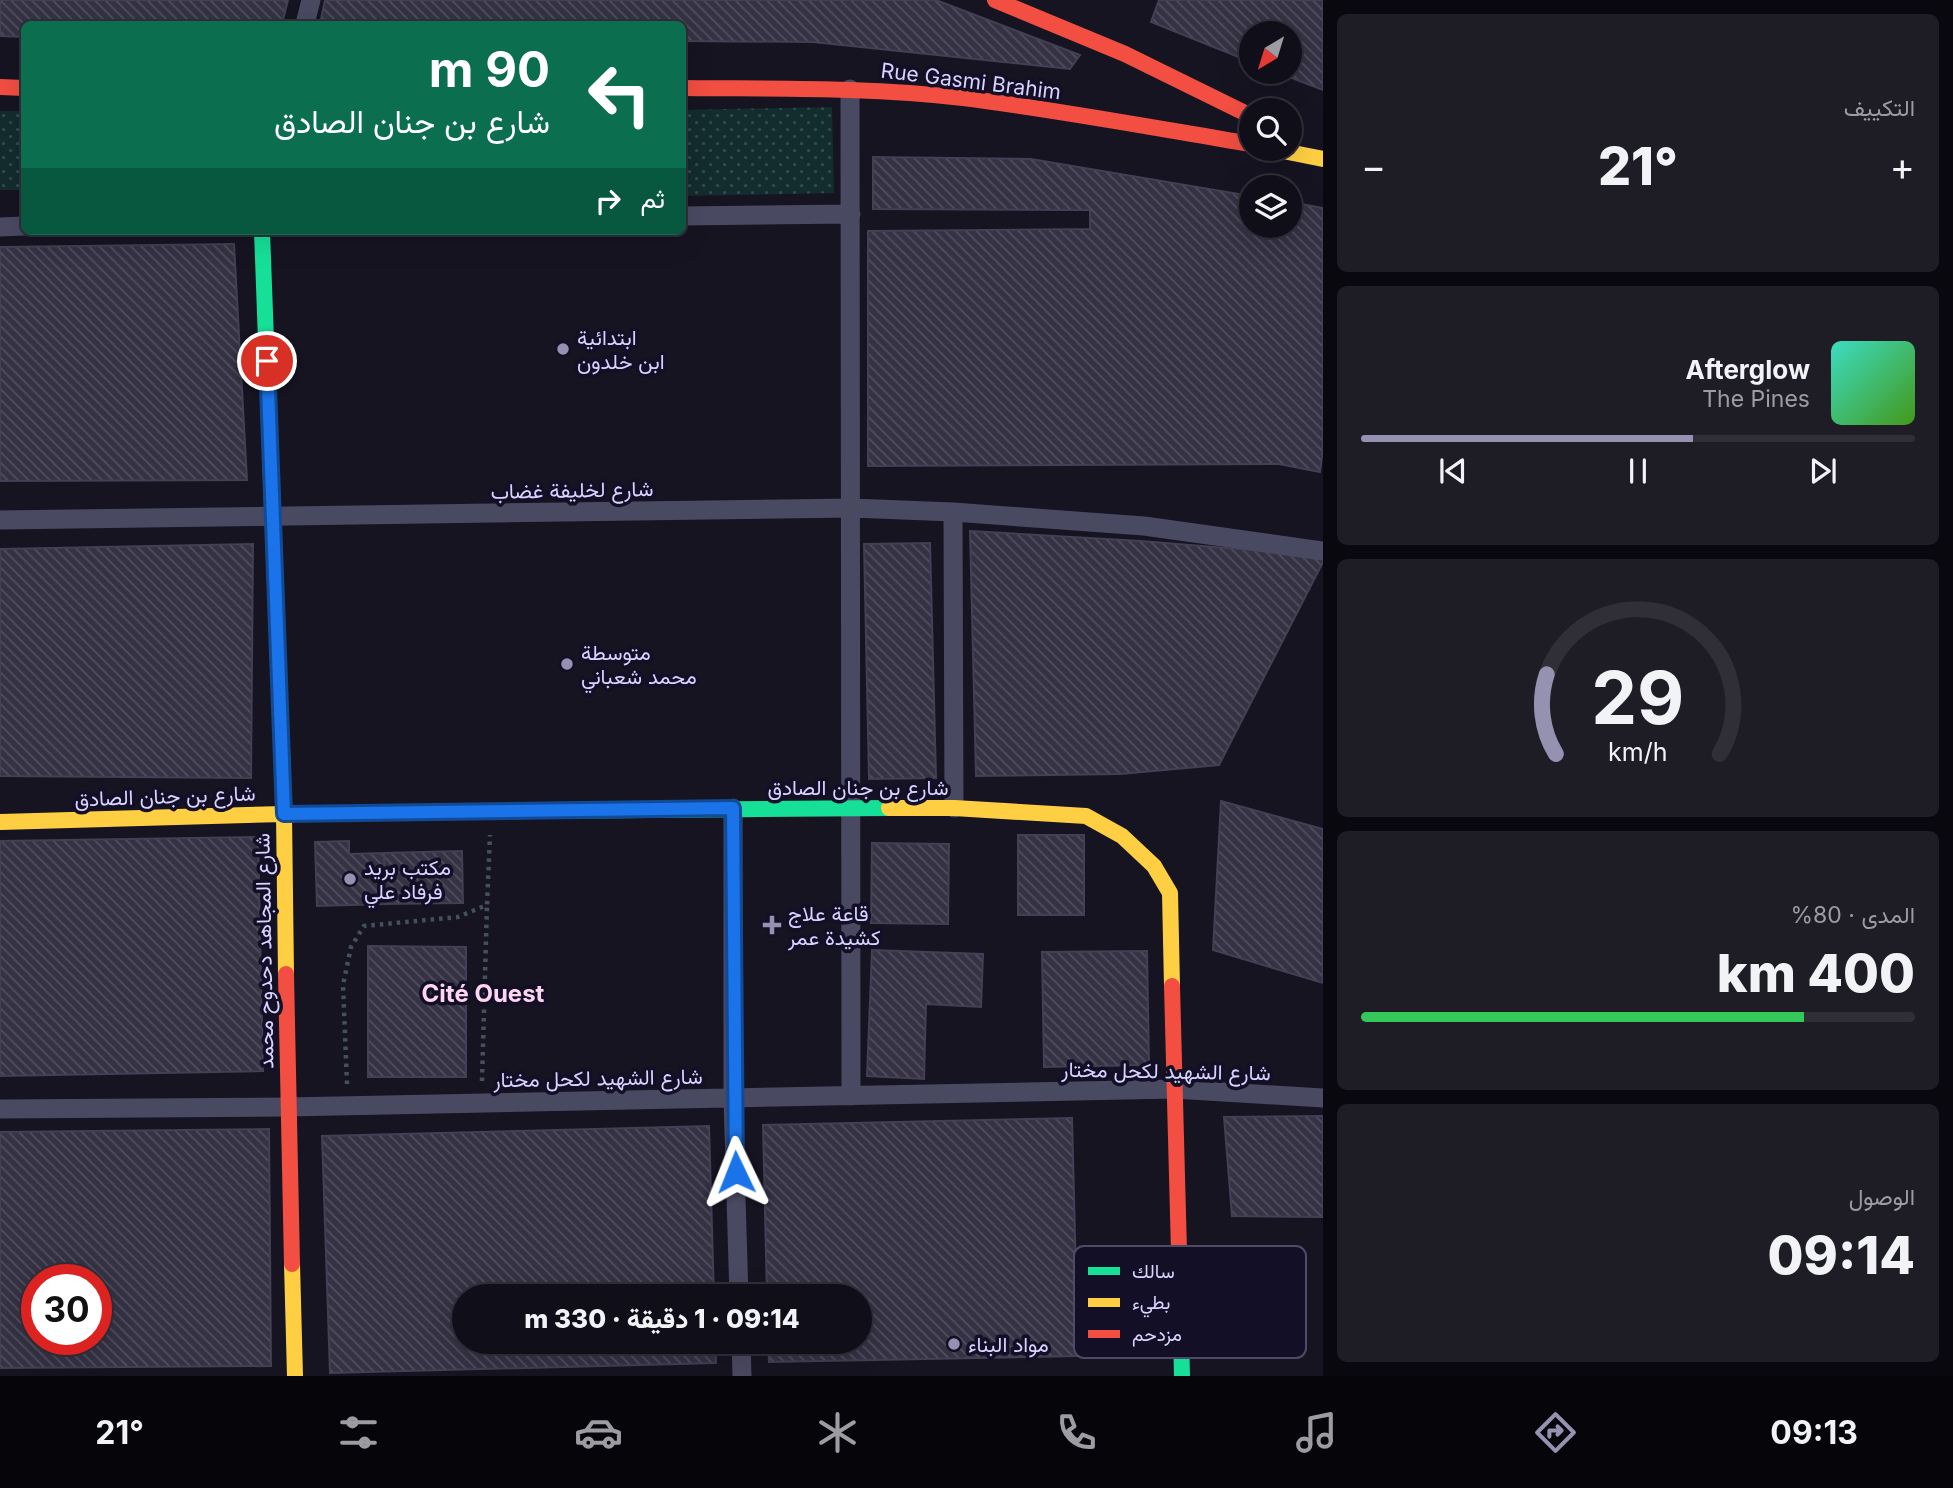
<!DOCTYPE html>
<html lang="ar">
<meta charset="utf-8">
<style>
:root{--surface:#100f19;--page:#1e1d26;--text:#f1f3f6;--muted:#9c9ca2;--line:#302f38;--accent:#9591b1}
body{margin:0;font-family:Inter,Vazirmatn,sans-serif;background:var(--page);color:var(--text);direction:rtl;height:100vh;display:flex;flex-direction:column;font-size:26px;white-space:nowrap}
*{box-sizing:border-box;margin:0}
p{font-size:23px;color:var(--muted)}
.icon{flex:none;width:38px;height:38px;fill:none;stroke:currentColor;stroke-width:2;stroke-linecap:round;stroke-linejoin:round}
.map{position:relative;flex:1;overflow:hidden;direction:ltr}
.drawer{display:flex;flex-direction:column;gap:14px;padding:14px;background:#09080e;width:630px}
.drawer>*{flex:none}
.guide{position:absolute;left:21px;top:21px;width:665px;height:214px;border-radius:10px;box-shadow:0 7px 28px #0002,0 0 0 2px var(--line);direction:rtl;background:#0b6e4f;color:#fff;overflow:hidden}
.needle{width:46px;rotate:218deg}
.fabs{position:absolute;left:1239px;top:21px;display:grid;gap:14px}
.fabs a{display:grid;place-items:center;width:63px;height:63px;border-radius:50%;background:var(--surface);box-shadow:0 7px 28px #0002,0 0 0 2px var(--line);font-size:35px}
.speed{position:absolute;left:21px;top:1264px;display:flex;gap:14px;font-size:35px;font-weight:700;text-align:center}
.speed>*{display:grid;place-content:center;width:91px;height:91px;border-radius:50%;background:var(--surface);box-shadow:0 7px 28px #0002,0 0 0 2px var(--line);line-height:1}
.speed .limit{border:10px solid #d22;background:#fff;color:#111}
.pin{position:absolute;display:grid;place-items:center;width:60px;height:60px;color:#fff;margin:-30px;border:4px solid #fff;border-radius:50%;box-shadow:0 2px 7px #0007}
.me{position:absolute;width:77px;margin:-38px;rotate:358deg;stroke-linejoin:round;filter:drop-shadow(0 0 5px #0008)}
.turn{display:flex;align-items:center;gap:24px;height:147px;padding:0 21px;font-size:32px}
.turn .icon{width:91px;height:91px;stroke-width:2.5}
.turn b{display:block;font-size:49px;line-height:60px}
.then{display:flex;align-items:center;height:66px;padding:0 21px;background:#0003;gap:14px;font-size:26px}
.big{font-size:52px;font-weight:800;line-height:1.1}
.drawer .card{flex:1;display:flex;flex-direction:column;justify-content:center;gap:10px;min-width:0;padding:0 24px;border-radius:10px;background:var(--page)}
.drawer .dial{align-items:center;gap:0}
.dial svg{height:182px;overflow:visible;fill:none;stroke:var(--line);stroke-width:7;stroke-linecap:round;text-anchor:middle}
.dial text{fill:var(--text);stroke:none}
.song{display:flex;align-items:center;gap:21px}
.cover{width:84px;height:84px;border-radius:10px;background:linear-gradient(135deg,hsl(170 70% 55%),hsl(100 70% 35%))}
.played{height:7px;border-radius:4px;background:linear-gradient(90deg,var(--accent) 60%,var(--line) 60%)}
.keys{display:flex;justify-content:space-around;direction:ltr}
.heat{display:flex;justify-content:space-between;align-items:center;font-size:38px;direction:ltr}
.charge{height:10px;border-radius:5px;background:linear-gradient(90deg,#34c759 80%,var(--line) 0)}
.trip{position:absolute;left:452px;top:1284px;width:420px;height:70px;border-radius:35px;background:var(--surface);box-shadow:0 7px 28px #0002,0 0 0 2px var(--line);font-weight:800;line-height:70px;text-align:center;direction:rtl}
.tabs{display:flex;height:112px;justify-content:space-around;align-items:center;background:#06060a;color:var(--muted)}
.tabs .icon{width:49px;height:49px}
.tabs .active{color:var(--accent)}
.tabs b{font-size:32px;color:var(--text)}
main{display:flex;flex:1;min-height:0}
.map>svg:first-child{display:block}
</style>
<main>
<section class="drawer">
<div class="card"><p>التكييف</p>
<div class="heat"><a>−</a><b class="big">21°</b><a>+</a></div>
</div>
<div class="card">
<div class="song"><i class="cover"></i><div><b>Afterglow</b><p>The Pines</p></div></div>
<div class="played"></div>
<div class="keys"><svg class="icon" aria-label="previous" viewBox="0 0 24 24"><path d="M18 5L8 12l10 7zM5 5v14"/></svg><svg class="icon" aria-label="pause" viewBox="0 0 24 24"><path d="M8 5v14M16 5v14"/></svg><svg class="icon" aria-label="next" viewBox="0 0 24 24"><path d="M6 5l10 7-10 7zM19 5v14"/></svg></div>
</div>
<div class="card dial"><svg viewBox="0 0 100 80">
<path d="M14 69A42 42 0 1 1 86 69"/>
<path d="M14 69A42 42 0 0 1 10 34" stroke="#9591b1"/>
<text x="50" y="56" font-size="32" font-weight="700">29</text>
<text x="50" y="72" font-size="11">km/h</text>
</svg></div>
<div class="card"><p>المدى · 80%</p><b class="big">400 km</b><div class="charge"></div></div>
<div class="card"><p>الوصول</p><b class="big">09:14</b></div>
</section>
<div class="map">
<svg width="1323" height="1376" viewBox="0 0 1323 1376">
<defs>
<pattern id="park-dots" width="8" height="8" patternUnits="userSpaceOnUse" patternTransform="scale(1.75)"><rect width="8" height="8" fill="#132c2d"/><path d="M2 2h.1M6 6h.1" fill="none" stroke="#354a4c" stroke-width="1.8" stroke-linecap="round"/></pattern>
<pattern id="building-back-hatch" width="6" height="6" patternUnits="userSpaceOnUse" patternTransform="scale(1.75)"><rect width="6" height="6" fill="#343243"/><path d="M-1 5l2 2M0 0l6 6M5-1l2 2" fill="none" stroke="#514f5f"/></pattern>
</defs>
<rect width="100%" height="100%" fill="#161421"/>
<path fill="url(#park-dots)" d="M 832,107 L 834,193 L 683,196 L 683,110 Z
M 0,111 L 24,111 L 24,190 L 0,190 Z"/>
<path fill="url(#building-back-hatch)" stroke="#433f54" stroke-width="2" fill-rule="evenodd" d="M 0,0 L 288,0 L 282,24 L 24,24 L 24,37 L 0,36 Z
M 325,0 L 936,0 L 1080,55 L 1070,69 L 813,42 L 682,41 L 682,24 L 320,24 Z
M 1159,0 L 1323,0 L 1323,90 L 1276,72 L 1290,72 L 1290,33 L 1251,33 L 1251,62 L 1151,22 Z
M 873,157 L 1031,159 L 1251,196 L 1251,226 L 1290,226 L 1290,202 L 1323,208 L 1323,448 L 1320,472 L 1279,464 L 868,466 L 868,231 L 1090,229 L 1090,210 L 873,209 Z
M 234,244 L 247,480 L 0,481 L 0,247 Z
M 970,531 L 1141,541 L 1323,556 L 1323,562 L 1219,765 L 1120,774 L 976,776 Z
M 930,543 L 936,778 L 869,779 L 864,544 Z
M 253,544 L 251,778 L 0,776 L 0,549 Z
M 1221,801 L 1323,829 L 1323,983 L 1213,950 Z
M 1018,835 L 1084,835 L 1084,915 L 1018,915 Z
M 258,837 L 263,1071 L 0,1076 L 0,841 Z
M 349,841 L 349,854 L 384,853 L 385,904 L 317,906 L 315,842 Z
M 872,843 L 949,844 L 948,924 L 871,923 Z
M 462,851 L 463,903 L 385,904 L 384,853 Z
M 368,946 L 466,947 L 466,1077 L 368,1077 Z
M 872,950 L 983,954 L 981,1007 L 926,1004 L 924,1079 L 867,1076 Z
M 1147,951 L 1149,1065 L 1044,1067 L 1042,952 Z
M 1323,1116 L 1323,1217 L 1232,1216 L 1224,1117 Z
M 1072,1118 L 1078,1356 L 769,1362 L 768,1342 L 859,1342 L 859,1297 L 767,1297 L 763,1125 Z
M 709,1126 L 714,1297 L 464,1297 L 464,1342 L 715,1342 L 716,1363 L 330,1373 L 322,1136 Z
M 269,1129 L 271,1366 L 0,1368 L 0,1132 ZM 37,1279 L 96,1279 L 96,1339 L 37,1339 Z"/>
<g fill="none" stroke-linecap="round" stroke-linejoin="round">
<path stroke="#44505f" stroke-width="4.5" stroke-dasharray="3.5 5" stroke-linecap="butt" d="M 482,1081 L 487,905
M 347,1084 L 343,985 L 351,947 L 364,926 L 458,917 L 487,905 L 490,835"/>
<path stroke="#4a4962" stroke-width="19" d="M 305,24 L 311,0
M 850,89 L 851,1096
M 682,216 L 851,214
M 0,227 L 24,226
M 953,512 L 954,808
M 0,520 L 852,508 L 953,512 L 1144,526 L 1323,551
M 733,808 L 733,1098 L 739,1297
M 0,1109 L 287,1107 L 1174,1089 L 1323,1098
M 741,1342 L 742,1376"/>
<path stroke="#16e098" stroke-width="16" d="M 262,231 L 272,505
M 526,811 L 889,808
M 1179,1252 L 1182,1376"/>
<path stroke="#ffcf43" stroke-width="16" d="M 1273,149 L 1323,159
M 272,505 L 284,814 L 286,974
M 889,808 L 954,808 L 1086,816 L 1122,836 L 1154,866 L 1170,893 L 1172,986
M 0,822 L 284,814 L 526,811
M 292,1264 L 295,1376"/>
<path stroke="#f24e42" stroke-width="16" d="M 995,0 L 1125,54 L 1251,116
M 0,87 L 24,88
M 682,88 C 776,89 870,87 963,98 C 1059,110 1155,128 1251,144
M 286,974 L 292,1264
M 1172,986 L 1179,1252"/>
</g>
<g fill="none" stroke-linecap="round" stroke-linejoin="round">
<defs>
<path id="route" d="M 267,361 L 284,814 L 733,808 L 736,1172"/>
</defs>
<use href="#route" stroke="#114b97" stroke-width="18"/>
<use href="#route" stroke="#1a73e8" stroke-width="12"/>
</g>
<g fill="#9591b1" stroke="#130f26" stroke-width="2.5">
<circle cx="563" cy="349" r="7"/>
<circle cx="567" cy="664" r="7"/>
<circle cx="350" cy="879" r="7"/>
<path d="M768.5 914.5h7v7h7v7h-7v7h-7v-7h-7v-7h7z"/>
<circle cx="954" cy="1344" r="7"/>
</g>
<g text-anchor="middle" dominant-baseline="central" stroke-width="7" stroke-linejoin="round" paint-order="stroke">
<g font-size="21" fill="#d9d4ff" stroke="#130f26">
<text transform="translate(971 81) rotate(7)">Rue Gasmi Brahim</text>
<text transform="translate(572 490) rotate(-1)">شارع لخليفة غضاب</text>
<text x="858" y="787">شارع بن جنان الصادق</text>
<text transform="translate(165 796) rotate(-2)">شارع بن جنان الصادق</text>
<text transform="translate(264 951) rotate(-91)">شارع المجاهد دحدوح محمد</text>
<text transform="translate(1166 1071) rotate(1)">شارع الشهيد لكحل مختار</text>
<text transform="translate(598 1078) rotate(-1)">شارع الشهيد لكحل مختار</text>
</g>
<g font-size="21" fill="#d9d4ff" stroke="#130f26" text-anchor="start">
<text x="577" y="337">ابتدائية<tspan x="577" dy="24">ابن خلدون</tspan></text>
<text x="581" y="652">متوسطة<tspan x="581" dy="24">محمد شعباني</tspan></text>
<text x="364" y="867">مكتب بريد<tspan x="364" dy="24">فرفاد علي</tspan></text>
<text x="788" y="913">قاعة علاج<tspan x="788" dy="24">كشيدة عمر</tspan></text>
<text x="968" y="1344">مواد البناء</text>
</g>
<g font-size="24" font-weight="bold" fill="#ffd6f0" stroke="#130f26">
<text x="483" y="993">Cité Ouest</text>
</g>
</g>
<rect x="1074" y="1246" width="232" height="112" rx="10" fill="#130f26" stroke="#4e4a67" stroke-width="2"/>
<rect x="1088" y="1267" width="32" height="8" fill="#16e098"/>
<rect x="1088" y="1298" width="32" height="9" fill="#ffcf43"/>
<rect x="1088" y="1330" width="32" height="8" fill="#f24e42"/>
<g font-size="19" fill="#d9d4ff">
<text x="1132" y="1278">سالك</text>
<text x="1132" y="1309">بطيء</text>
<text x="1132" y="1341">مزدحم</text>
</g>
</svg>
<div class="fabs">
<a><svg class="needle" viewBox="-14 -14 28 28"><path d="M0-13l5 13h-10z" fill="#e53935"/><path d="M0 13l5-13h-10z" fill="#9c9ca2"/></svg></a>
<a><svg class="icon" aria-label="search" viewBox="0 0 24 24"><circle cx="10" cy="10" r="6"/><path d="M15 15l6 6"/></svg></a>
<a><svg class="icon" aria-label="layers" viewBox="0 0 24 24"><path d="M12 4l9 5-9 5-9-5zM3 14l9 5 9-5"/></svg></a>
</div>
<div class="speed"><div class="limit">30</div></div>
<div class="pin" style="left:267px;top:361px;background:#d93025"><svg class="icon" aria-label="arrive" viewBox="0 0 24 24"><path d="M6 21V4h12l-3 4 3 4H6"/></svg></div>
<svg class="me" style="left:736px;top:1172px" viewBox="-20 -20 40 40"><path d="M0-17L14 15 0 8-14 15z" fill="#1a73e8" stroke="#fff" stroke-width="4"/></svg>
<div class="trip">09:14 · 1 دقيقة · 330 m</div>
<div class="guide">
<div class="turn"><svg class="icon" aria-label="left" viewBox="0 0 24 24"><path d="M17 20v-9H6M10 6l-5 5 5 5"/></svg><div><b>90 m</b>شارع بن جنان الصادق</div></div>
<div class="then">ثم<svg class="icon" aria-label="right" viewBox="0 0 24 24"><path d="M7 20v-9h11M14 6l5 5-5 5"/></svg></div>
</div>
</div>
</main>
<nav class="tabs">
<b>09:13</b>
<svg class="icon active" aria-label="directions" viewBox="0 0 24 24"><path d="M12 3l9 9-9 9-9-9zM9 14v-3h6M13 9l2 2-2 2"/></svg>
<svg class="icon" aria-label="music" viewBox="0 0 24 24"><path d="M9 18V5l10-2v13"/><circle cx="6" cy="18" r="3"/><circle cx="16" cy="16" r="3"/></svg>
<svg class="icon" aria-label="phone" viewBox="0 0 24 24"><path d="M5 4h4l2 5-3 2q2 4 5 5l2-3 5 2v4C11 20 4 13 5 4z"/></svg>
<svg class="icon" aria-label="climate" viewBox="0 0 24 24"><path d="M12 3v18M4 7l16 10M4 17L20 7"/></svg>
<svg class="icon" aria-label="car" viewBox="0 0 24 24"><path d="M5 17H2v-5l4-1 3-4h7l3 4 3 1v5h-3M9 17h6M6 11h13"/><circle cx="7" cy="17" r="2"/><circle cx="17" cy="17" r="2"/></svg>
<svg class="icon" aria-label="filters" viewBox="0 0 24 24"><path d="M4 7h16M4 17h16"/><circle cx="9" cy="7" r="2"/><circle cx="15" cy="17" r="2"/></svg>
<b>21°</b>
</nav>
